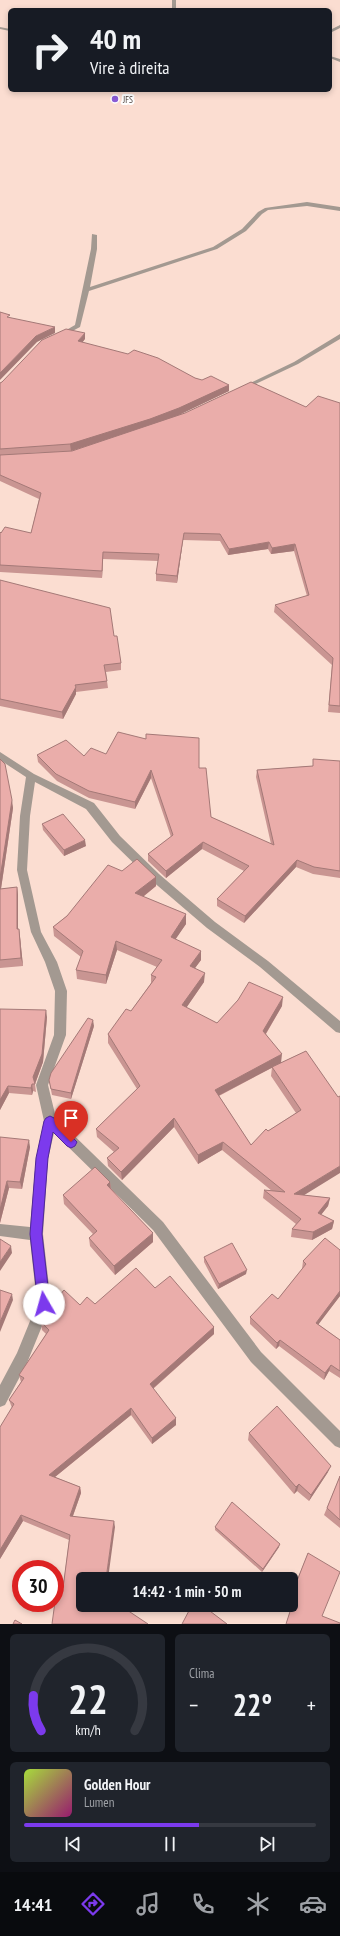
<!DOCTYPE html>
<html lang="pt">
<meta charset="utf-8">
<style>
:root{--surface:#171b24;--page:#20242c;--text:#f1f3f6;--muted:#9ea1a6;--line:#363941;--accent:#7c3aed}
body{margin:0;font-family:"PT Sans Narrow",sans-serif;background:var(--page);color:var(--text);height:100vh;display:flex;flex-direction:column;font-size:15px;white-space:nowrap}
*{box-sizing:border-box;margin:0}
p{font-size:13px;color:var(--muted)}
.icon{flex:none;width:22px;height:22px;fill:none;stroke:currentColor;stroke-width:2;stroke-linecap:round;stroke-linejoin:round}
.map{position:relative;height:1624px;overflow:hidden}
.sheet{display:flex;flex-direction:column;gap:10px;padding:10px;background:#0d0f14;flex:1}
.sheet>*{flex:none}
.hud{position:absolute;left:8px;top:8px;width:324px;height:84px;border-radius:6px;box-shadow:0 2px 6px #0003;background:#171b24;color:var(--text);overflow:hidden}
.speed{position:absolute;left:12px;top:1560px;display:flex;gap:8px;font-size:20px;font-weight:700;text-align:center}
.speed>*{display:grid;place-content:center;width:52px;height:52px;border-radius:50%;background:var(--surface);box-shadow:0 2px 6px #0003;line-height:1}
.speed .limit{border:6px solid #d22;background:#fff;color:#111}
.pin{position:absolute;display:grid;place-items:center;width:34px;height:34px;color:#fff;margin:-41px -17px;border-radius:50% 50% 50% 0;rotate:-45deg;box-shadow:0 0 4px #0007}
.pin .icon{rotate:45deg}
.me{position:absolute;width:44px;margin:-22px;rotate:353deg;stroke-linejoin:round;filter:drop-shadow(0 0 3px #0008)}
.turn{display:flex;align-items:center;gap:14px;height:84px;padding:0 16px;font-size:18px}
.turn .icon{width:52px;height:52px;stroke-width:2.5}
.turn b{display:block;font-size:28px;line-height:34px}
.big{font-size:30px;font-weight:700;line-height:1.1}
.sheet .widget{flex:1;display:flex;flex-direction:column;justify-content:center;gap:6px;min-width:0;padding:0 14px;border-radius:6px;background:var(--page)}
.sheet .dial{align-items:center;gap:0}
.dial svg{height:104px;overflow:visible;fill:none;stroke:var(--line);stroke-width:7;stroke-linecap:round;text-anchor:middle}
.dial text{fill:var(--text);stroke:none}
.song{display:flex;align-items:center;gap:12px}
.cover{width:48px;height:48px;border-radius:6px;background:linear-gradient(135deg,hsl(80 70% 55%),hsl(320 70% 35%))}
.played{height:4px;border-radius:2px;background:linear-gradient(90deg,var(--accent) 60%,var(--line) 60%)}
.keys{display:flex;justify-content:space-around;direction:ltr}
.heat{display:flex;justify-content:space-between;align-items:center;font-size:22px;direction:ltr}
.sheet .tiles{flex:1;display:grid;gap:10px;grid-template-columns:1fr 1fr}
.widget:last-child{grid-column:span 2}
.trip{position:absolute;left:76px;top:1572px;width:222px;height:40px;border-radius:6px;background:var(--surface);box-shadow:0 2px 6px #0003;font-weight:700;line-height:40px;text-align:center}
.tabs{display:flex;height:64px;justify-content:space-around;align-items:center;background:#090b0e;color:var(--muted)}
.tabs .icon{width:28px;height:28px}
.tabs .selected{color:var(--accent)}
.tabs b{font-size:18px;color:var(--text)}
.map>svg:first-child{display:block}
</style>
<div class="map">
<svg width="340" height="1624" viewBox="0 0 340 1624">
<rect width="100%" height="100%" fill="#fbddd1"/>
<g fill="none" stroke-linecap="round" stroke-linejoin="round">
<path fill="#a39991" fill-rule="evenodd" d="M 172,0 L 176,0 L 176,10 L 172,10 Z
M 340,25 L 340,28 L 330,33 L 330,30 Z
M 0,27 L 10,29 L 10,31 L 0,29 Z
M 330,56 L 340,59 L 340,62 L 330,58 Z
M 307,202 L 340,207 L 340,211 L 307,206 L 268,210 L 262,214 L 246,231 L 217,249 L 89,291 L 80,327 L 61,337 L 56,336 L 75,325 L 91,249 L 92,234 L 97,235 L 97,249 L 90,287 L 213,247 L 242,229 L 258,212 L 265,208 Z
M 340,334 L 340,339 L 298,364 L 243,390 L 238,389 L 294,362 Z
M 0,752 L 34,774 L 94,803 L 120,836 L 159,874 L 215,922 L 268,961 L 340,1021 L 340,1033 L 336,1032 L 260,967 L 207,928 L 151,880 L 112,842 L 86,809 L 35,782 L 30,816 L 27,870 L 41,932 L 57,962 L 67,991 L 66,1035 L 48,1085 L 56,1118 L 163,1222 L 261,1352 L 340,1431 L 340,1448 L 335,1446 L 251,1362 L 153,1230 L 54,1133 L 48,1159 L 43,1234 L 51,1304 L 27,1363 L 5,1405 L 0,1407 L 0,1385 L 17,1353 L 37,1304 L 30,1240 L 0,1236 L 0,1224 L 30,1227 L 36,1159 L 44,1121 L 36,1085 L 54,1035 L 55,991 L 45,962 L 31,932 L 17,870 L 20,816 L 26,777 L 0,760 Z"/>
</g>
<path fill="#c99592" fill-rule="evenodd" d="M 85,339 L 82,342 L 195,378 L 229,391 L 180,414 L 306,407 L 340,403 L 340,713 L 328,712 L 332,665 L 274,612 L 275,605 L 307,596 L 294,551 L 271,554 L 268,549 L 228,555 L 220,541 L 183,540 L 177,583 L 156,581 L 156,574 L 158,561 L 103,559 L 102,578 L 0,572 L 0,532 L 31,533 L 39,499 L 0,481 L 0,383 ZM 98,442 L 72,451 L 29,453 L 71,451 Z
M 0,580 L 114,636 L 121,663 L 121,670 L 106,672 L 107,681 L 108,688 L 76,692 L 76,694 L 63,719 L 0,706 Z
M 106,754 L 199,768 L 211,817 L 271,844 L 256,777 L 257,770 L 312,766 L 340,761 L 340,878 L 313,874 L 296,867 L 244,923 L 217,906 L 217,899 L 244,871 L 202,849 L 166,878 L 148,861 L 148,854 L 171,837 L 151,778 L 135,809 L 89,798 L 57,781 L 38,762 L 37,755 L 84,756 Z
M 0,759 L 13,808 L 1,889 L 17,887 L 18,895 L 18,929 L 19,929 L 20,937 L 23,966 L 0,968 Z
M 42,824 L 86,846 L 64,856 L 43,830 Z
M 122,871 L 156,877 L 156,886 L 143,897 L 186,914 L 186,924 L 175,939 L 201,960 L 194,969 L 204,982 L 186,1008 L 217,1023 L 282,1006 L 266,1034 L 281,1063 L 219,1096 L 251,1145 L 268,1131 L 296,1113 L 271,1076 L 272,1067 L 306,1051 L 304,1195 L 330,1198 L 328,1206 L 321,1215 L 334,1221 L 332,1229 L 312,1240 L 291,1237 L 292,1229 L 296,1224 L 263,1198 L 264,1190 L 272,1191 L 222,1150 L 198,1164 L 174,1127 L 122,1180 L 108,1166 L 107,1158 L 114,1152 L 97,1137 L 96,1129 L 137,1089 L 108,1043 L 108,1034 L 131,1011 L 151,983 L 151,975 L 157,967 L 117,950 L 106,984 L 77,979 L 76,970 L 81,957 L 54,936 L 53,927 Z
M 0,1009 L 47,1017 L 43,1062 L 35,1084 L 36,1092 L 33,1091 L 32,1095 L 9,1093 L 0,1110 Z
M 94,1026 L 71,1099 L 52,1095 L 49,1080 Z
M 0,1137 L 30,1147 L 22,1189 L 9,1188 L 0,1223 Z
M 110,1182 L 111,1188 L 153,1242 L 115,1275 L 90,1246 L 89,1238 L 93,1234 L 64,1204 L 63,1195 Z
M 340,1250 L 340,1296 L 318,1324 L 340,1340 L 340,1378 L 329,1371 L 324,1380 L 279,1346 L 276,1349 L 250,1324 L 250,1317 L 278,1299 L 302,1269 L 303,1261 Z
M 204,1257 L 246,1274 L 218,1289 L 204,1262 Z
M 155,1288 L 214,1327 L 214,1334 L 153,1389 L 176,1425 L 152,1444 L 131,1415 L 55,1477 L 80,1487 L 81,1493 L 73,1516 L 115,1527 L 63,1588 L 69,1540 L 23,1521 L 0,1559 L 12,1408 L 9,1400 L 21,1382 L 19,1375 L 46,1334 L 42,1330 L 41,1322 L 80,1305 L 95,1304 Z
M 249,1433 L 328,1472 L 309,1501 L 297,1491 L 294,1494 L 248,1440 Z
M 340,1476 L 340,1528 L 324,1515 Z
M 215,1527 L 279,1547 L 262,1572 L 215,1530 Z
M 308,1553 L 322,1616 L 286,1624 L 295,1597 L 291,1595 Z"/>
<path fill="#a47977" d="M 55,327 L 55,333 L 37,342 L 0,380 L 0,373 L 36,336 Z
M 85,333 L 85,339 L 78,348 L 78,341 Z
M 229,385 L 229,391 L 179,415 L 151,426 L 71,451 L 70,444 Z
M 184,533 L 183,540 L 177,583 L 177,576 Z
M 269,542 L 268,549 L 228,555 L 229,549 Z
M 295,544 L 294,551 L 271,554 L 272,548 Z
M 103,552 L 103,559 L 102,578 L 102,571 Z
M 76,687 L 76,694 L 63,719 L 62,712 Z
M 151,770 L 151,778 L 135,809 L 135,802 Z
M 12,800 L 13,808 L 0,895 L 0,878 Z
M 85,840 L 86,846 L 64,856 L 64,850 Z
M 203,842 L 202,849 L 166,878 L 166,871 Z
M 297,860 L 296,867 L 244,923 L 245,916 Z
M 156,877 L 156,886 L 135,903 L 135,893 Z
M 17,887 L 18,895 L 18,937 L 17,929 Z
M 186,914 L 186,924 L 171,946 L 171,937 Z
M 19,929 L 20,937 L 23,966 L 21,958 Z
M 116,941 L 117,950 L 106,984 L 106,975 Z
M 201,951 L 201,960 L 190,975 L 190,966 Z
M 205,973 L 204,982 L 182,1014 L 182,1005 Z
M 283,997 L 282,1006 L 262,1040 L 263,1031 Z
M 46,1010 L 47,1017 L 43,1062 L 35,1084 L 33,1077 Z
M 93,1020 L 94,1026 L 71,1099 L 71,1093 Z
M 282,1054 L 281,1063 L 214,1098 L 215,1090 Z
M 32,1084 L 33,1091 L 32,1095 L 31,1088 Z
M 8,1086 L 9,1093 L 0,1110 L 0,1100 Z
M 174,1118 L 174,1127 L 122,1180 L 121,1172 Z
M 29,1140 L 30,1147 L 22,1189 L 20,1182 Z
M 223,1142 L 222,1150 L 198,1164 L 198,1155 Z
M 340,1166 L 340,1173 L 293,1202 L 294,1194 Z
M 7,1181 L 9,1188 L 0,1223 L 0,1210 Z
M 110,1182 L 111,1191 L 107,1185 Z
M 330,1198 L 328,1206 L 316,1221 L 318,1213 Z
M 334,1221 L 332,1229 L 312,1240 L 313,1232 Z
M 153,1233 L 153,1242 L 115,1275 L 114,1266 Z
M 11,1246 L 12,1253 L 0,1271 L 0,1262 Z
M 247,1270 L 246,1274 L 218,1289 L 219,1284 Z
M 340,1291 L 340,1296 L 315,1329 L 316,1323 Z
M 12,1294 L 13,1300 L 0,1332 L 0,1322 Z
M 214,1327 L 214,1334 L 150,1391 L 150,1384 Z
M 280,1340 L 279,1346 L 276,1349 L 277,1343 Z
M 331,1365 L 329,1371 L 324,1380 L 325,1373 Z
M 131,1408 L 131,1415 L 50,1481 L 49,1475 Z
M 176,1418 L 176,1425 L 152,1444 L 152,1438 Z
M 331,1466 L 328,1472 L 309,1501 L 311,1495 Z
M 299,1484 L 297,1491 L 294,1494 L 296,1487 Z
M 80,1487 L 81,1493 L 71,1521 L 70,1516 Z
M 21,1515 L 23,1521 L 0,1559 L 0,1550 Z
M 114,1521 L 115,1527 L 108,1579 L 106,1579 Z
M 280,1544 L 279,1547 L 262,1572 L 263,1569 Z
M 128,1605 L 130,1605 L 127,1615 L 127,1610 Z"/>
<path fill="#eaadaa" stroke="#a47977" d="M 0,312 L 10,315 L 7,317 L 55,327 L 36,336 L 0,373 Z
M 66,329 L 85,333 L 78,341 L 128,354 L 134,350 L 158,358 L 195,378 L 202,380 L 211,376 L 229,385 L 179,408 L 150,419 L 70,444 L 0,449 L 0,383 L 2,382 L 42,340 Z
M 251,382 L 306,407 L 318,396 L 340,403 L 340,706 L 329,705 L 333,658 L 275,605 L 309,595 L 295,544 L 272,548 L 269,542 L 229,549 L 220,534 L 184,533 L 177,576 L 156,574 L 159,554 L 103,552 L 102,571 L 0,565 L 0,532 L 1,533 L 5,527 L 31,533 L 41,493 L 0,475 L 0,455 L 72,451 L 185,413 Z
M 0,580 L 110,608 L 114,636 L 117,636 L 121,663 L 104,665 L 107,681 L 75,685 L 76,687 L 62,712 L 0,699 Z
M 118,732 L 146,739 L 146,734 L 199,738 L 199,768 L 206,768 L 211,817 L 274,845 L 257,770 L 313,766 L 313,759 L 340,761 L 340,871 L 314,867 L 297,860 L 245,916 L 217,899 L 249,866 L 203,842 L 166,871 L 148,854 L 173,835 L 151,770 L 135,802 L 89,791 L 56,774 L 37,755 L 66,740 L 84,756 L 91,748 L 106,754 Z
M 0,759 L 5,764 L 12,800 L 0,878 Z
M 63,814 L 85,840 L 64,850 L 42,824 Z
M 137,859 L 156,877 L 135,893 L 186,914 L 171,937 L 201,951 L 190,966 L 205,973 L 182,1005 L 217,1023 L 238,1000 L 249,982 L 283,997 L 263,1031 L 282,1054 L 215,1090 L 251,1145 L 266,1129 L 268,1131 L 301,1110 L 272,1067 L 306,1051 L 338,1097 L 340,1096 L 340,1166 L 294,1194 L 330,1198 L 318,1213 L 334,1221 L 313,1232 L 292,1229 L 301,1219 L 264,1190 L 285,1192 L 223,1142 L 198,1155 L 174,1118 L 121,1172 L 107,1158 L 119,1148 L 96,1129 L 140,1086 L 108,1034 L 126,1009 L 131,1011 L 156,977 L 151,975 L 162,960 L 116,941 L 106,975 L 76,970 L 83,951 L 53,927 L 67,916 L 108,865 L 122,871 Z
M 17,887 L 17,929 L 19,929 L 21,958 L 0,960 L 0,889 Z
M 0,1009 L 46,1010 L 42,1054 L 33,1077 L 35,1084 L 32,1084 L 31,1088 L 8,1086 L 0,1100 Z
M 88,1018 L 93,1020 L 71,1093 L 51,1089 L 49,1080 L 51,1073 Z
M 0,1137 L 29,1140 L 20,1182 L 7,1181 L 0,1210 Z
M 95,1167 L 110,1182 L 107,1185 L 153,1233 L 114,1266 L 89,1238 L 97,1231 L 63,1195 Z
M 325,1238 L 340,1250 L 340,1291 L 316,1323 L 340,1340 L 340,1371 L 331,1365 L 325,1373 L 280,1340 L 277,1343 L 250,1317 L 272,1294 L 278,1299 L 306,1264 L 303,1261 Z
M 0,1239 L 11,1246 L 0,1262 Z
M 232,1243 L 247,1270 L 219,1284 L 204,1257 Z
M 136,1268 L 155,1288 L 170,1276 L 214,1327 L 150,1384 L 176,1418 L 152,1438 L 131,1408 L 49,1475 L 80,1487 L 70,1516 L 114,1521 L 106,1579 L 83,1579 L 83,1605 L 128,1605 L 127,1610 L 148,1624 L 52,1624 L 57,1587 L 63,1588 L 70,1535 L 21,1515 L 0,1550 L 0,1427 L 14,1404 L 9,1400 L 24,1378 L 19,1375 L 49,1330 L 41,1322 L 45,1313 L 64,1290 L 80,1305 L 87,1297 L 95,1304 Z
M 0,1290 L 12,1294 L 0,1322 Z
M 277,1406 L 331,1466 L 311,1495 L 299,1484 L 296,1487 L 249,1433 Z
M 340,1476 L 340,1520 L 327,1508 Z
M 232,1502 L 280,1544 L 263,1569 L 215,1527 Z
M 308,1553 L 340,1572 L 322,1616 L 340,1623 L 340,1624 L 286,1624 L 296,1593 L 293,1591 Z
M 192,1605 L 202,1605 L 227,1624 L 182,1624 Z
M 15,1620 L 22,1624 L 13,1624 Z"/>
<path fill="#7c3aed" stroke="#51269a" d="M 50,1116 L 54,1118 L 77,1142 L 75,1146 L 71,1148 L 67,1146 L 53,1132 L 48,1158 L 42,1234 L 50,1304 L 48,1308 L 44,1310 L 39,1308 L 38,1304 L 30,1234 L 36,1158 L 44,1121 L 46,1118 Z"/>
<circle fill="#895bd5" stroke="#fff" stroke-width="1.5" cx="115" cy="99" r="4"/>
<g text-anchor="middle" dominant-baseline="central" stroke-width="4" stroke-linejoin="round" paint-order="stroke">
<g font-size="9" fill="#443833" stroke="#fff" text-anchor="start">
<text x="123" y="99">JFS</text>
</g>
</g>
</svg>
<div class="speed"><div class="limit">30</div></div>
<div class="pin" style="left:71px;top:1142px;background:#d93025"><svg class="icon" aria-label="arrive" viewBox="0 0 24 24"><path d="M6 21V4h12l-3 4 3 4H6"/></svg></div>
<svg class="me" style="left:44px;top:1304px" viewBox="-20 -20 40 40"><circle r="19" fill="#fff"/><path d="M0-13L10 11 0 6-10 11z" fill="#7c3aed"/></svg>
<div class="trip">14:42 · 1 min · 50 m</div>
<div class="hud">
<div class="turn"><svg class="icon" aria-label="right" viewBox="0 0 24 24"><path d="M7 20v-9h11M14 6l5 5-5 5"/></svg><div><b>40 m</b>Vire à direita</div></div>
</div>
</div>
<section class="sheet">
<div class="tiles">
<div class="widget dial"><svg viewBox="0 0 100 80">
<path d="M14 69A42 42 0 1 1 86 69"/>
<path d="M14 69A42 42 0 0 1 8 42" stroke="#7c3aed"/>
<text x="50" y="56" font-size="32" font-weight="700">22</text>
<text x="50" y="72" font-size="11">km/h</text>
</svg></div>
<div class="widget"><p>Clima</p>
<div class="heat"><a>−</a><b class="big">22°</b><a>+</a></div>
</div>
<div class="widget">
<div class="song"><i class="cover"></i><div><b>Golden Hour</b><p>Lumen</p></div></div>
<div class="played"></div>
<div class="keys"><svg class="icon" aria-label="previous" viewBox="0 0 24 24"><path d="M18 5L8 12l10 7zM5 5v14"/></svg><svg class="icon" aria-label="pause" viewBox="0 0 24 24"><path d="M8 5v14M16 5v14"/></svg><svg class="icon" aria-label="next" viewBox="0 0 24 24"><path d="M6 5l10 7-10 7zM19 5v14"/></svg></div>
</div>
</div>
</section>
<nav class="tabs">
<b>14:41</b>
<svg class="icon selected" aria-label="directions" viewBox="0 0 24 24"><path d="M12 3l9 9-9 9-9-9zM9 14v-3h6M13 9l2 2-2 2"/></svg>
<svg class="icon" aria-label="music" viewBox="0 0 24 24"><path d="M9 18V5l10-2v13"/><circle cx="6" cy="18" r="3"/><circle cx="16" cy="16" r="3"/></svg>
<svg class="icon" aria-label="phone" viewBox="0 0 24 24"><path d="M5 4h4l2 5-3 2q2 4 5 5l2-3 5 2v4C11 20 4 13 5 4z"/></svg>
<svg class="icon" aria-label="climate" viewBox="0 0 24 24"><path d="M12 3v18M4 7l16 10M4 17L20 7"/></svg>
<svg class="icon" aria-label="car" viewBox="0 0 24 24"><path d="M5 17H2v-5l4-1 3-4h7l3 4 3 1v5h-3M9 17h6M6 11h13"/><circle cx="7" cy="17" r="2"/><circle cx="17" cy="17" r="2"/></svg>
</nav>
